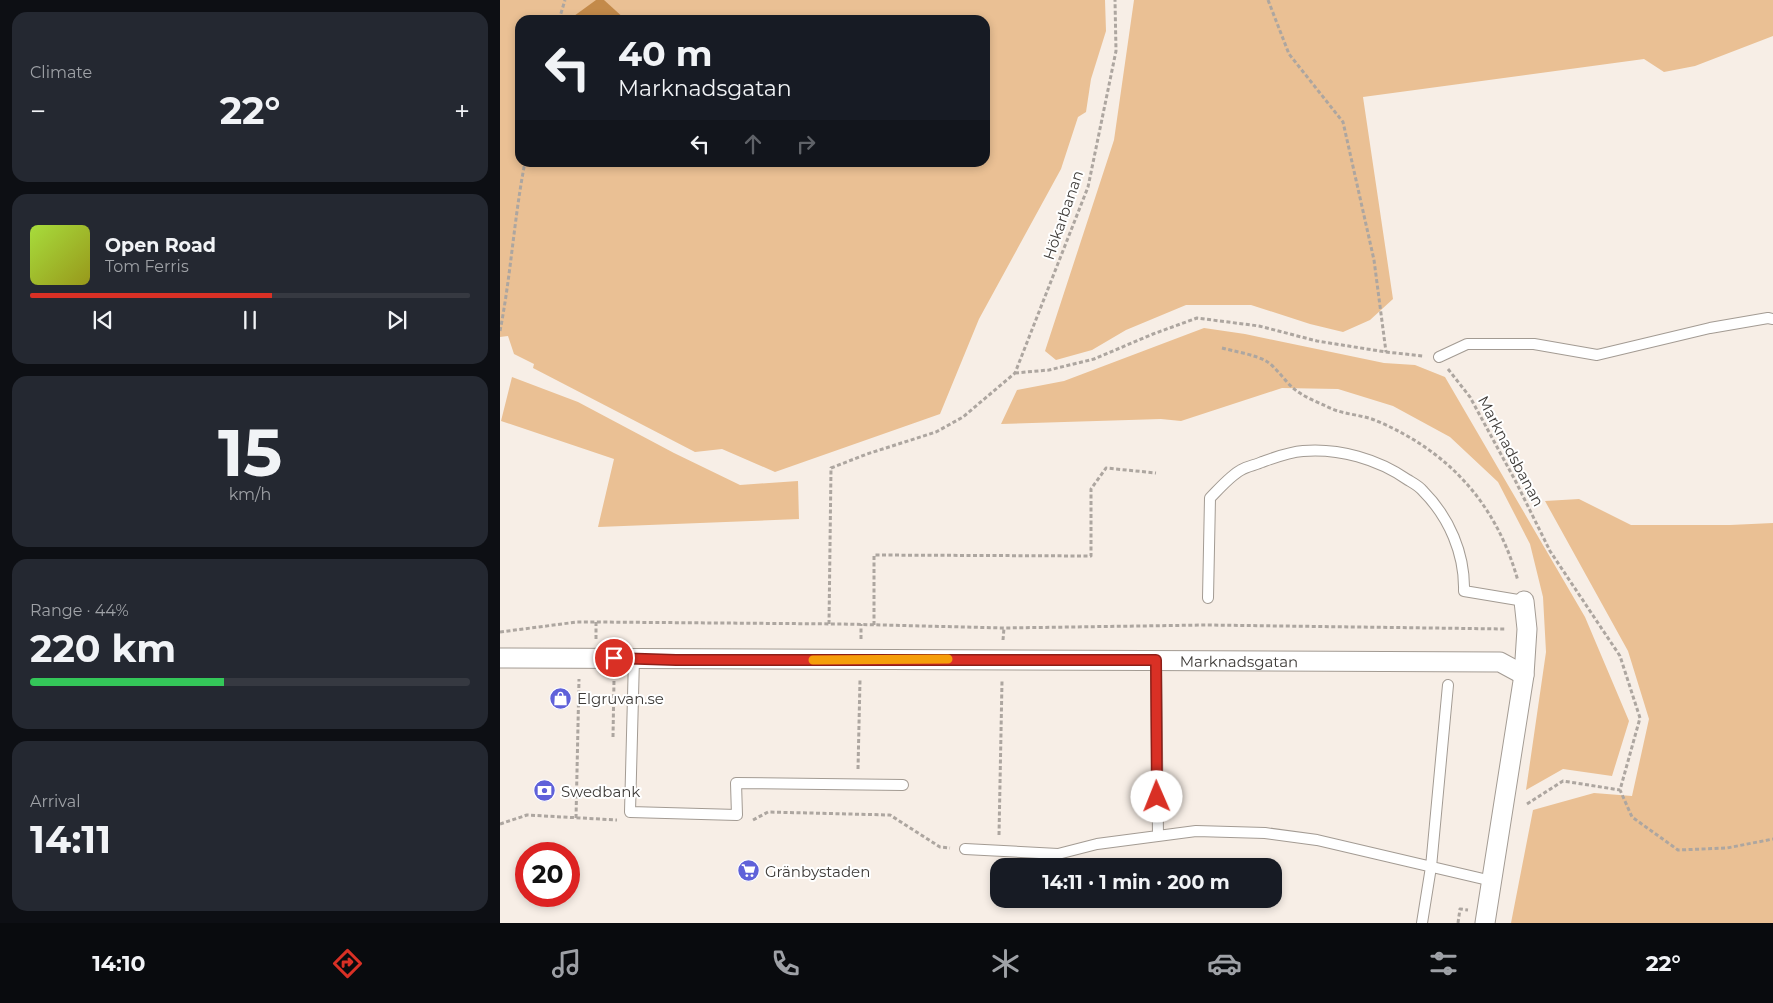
<!DOCTYPE html>
<meta charset="utf-8">
<style>
:root{--surface:#171b24;--page:#242831;--text:#f1f3f6;--muted:#9ea1a6;--line:#363941;--accent:#d93025}
body{margin:0;font-family:Montserrat,sans-serif;background:var(--page);color:var(--text);height:100vh;display:flex;flex-direction:column;font-size:19px;white-space:nowrap}
*{box-sizing:border-box;margin:0}
p{font-size:16px;color:var(--muted)}
.icon{flex:none;width:28px;height:28px;fill:none;stroke:currentColor;stroke-width:2;stroke-linecap:round;stroke-linejoin:round}
.map{position:relative;flex:1;overflow:hidden}
.sheet{display:flex;flex-direction:column;gap:12px;padding:12px;background:#0d0f14;width:500px}
.sheet>*{flex:none}
.guide{position:absolute;left:15px;top:15px;width:475px;height:152px;border-radius:15px;box-shadow:0 2px 8px #0003;background:#171b24;color:var(--text);overflow:hidden}
.speed{position:absolute;left:15px;top:842px;display:flex;gap:10px;font-size:25px;font-weight:700;text-align:center}
.speed>*{display:grid;place-content:center;width:65px;height:65px;border-radius:50%;background:var(--surface);box-shadow:0 2px 8px #0003;line-height:1}
.speed .limit{border:8px solid #d22;background:#fff;color:#111}
.pin{position:absolute;display:grid;place-items:center;width:42px;height:42px;color:#fff;margin:-21px;border:2px solid #fff;border-radius:50%;box-shadow:0 1px 5px #0007}
.me{position:absolute;width:55px;margin:-28px;rotate:359deg;stroke-linejoin:round;filter:drop-shadow(0 0 4px #0008)}
.turn{display:flex;align-items:center;gap:18px;height:105px;padding:0 20px;font-size:22px}
.turn .icon{width:65px;height:65px;stroke-width:2.5}
.turn b{display:block;font-size:35px;line-height:42px}
.lanes{display:flex;align-items:center;height:48px;padding:0 20px;background:#0003;justify-content:center;gap:25px;direction:ltr}
.lanes .off{opacity:.35}
.big{font-size:38px;font-weight:700;line-height:1.1}
.sheet .card{flex:1;display:flex;flex-direction:column;justify-content:center;gap:8px;min-width:0;padding:0 18px;border-radius:15px;background:var(--page)}
.sheet .dial{align-items:center;gap:0}
.dial b{font-size:65px;line-height:1}
.song{display:flex;align-items:center;gap:15px}
.cover{width:60px;height:60px;border-radius:8px;background:linear-gradient(135deg,hsl(80 70% 55%),hsl(60 70% 35%))}
.played{height:5px;border-radius:2px;background:linear-gradient(90deg,var(--accent) 55%,var(--line) 55%)}
.keys{display:flex;justify-content:space-around;direction:ltr}
.heat{display:flex;justify-content:space-between;align-items:center;font-size:28px;direction:ltr}
.charge{height:8px;border-radius:4px;background:linear-gradient(90deg,#34c759 44%,var(--line) 0)}
.trip{position:absolute;left:490px;top:858px;width:292px;height:50px;border-radius:15px;background:var(--surface);box-shadow:0 2px 8px #0003;font-weight:700;line-height:50px;text-align:center}
.tab-bar{display:flex;height:80px;justify-content:space-around;align-items:center;background:#090b0e;color:var(--muted)}
.tab-bar .icon{width:35px;height:35px}
.tab-bar .active{color:var(--accent)}
.tab-bar b{font-size:22px;color:var(--text)}
main{display:flex;flex:1;min-height:0}
.map>svg:first-child{display:block}
</style>
<main>
<section class="sheet">
<div class="card"><p>Climate</p>
<div class="heat"><a>−</a><b class="big">22°</b><a>+</a></div>
</div>
<div class="card">
<div class="song"><i class="cover"></i><div><b>Open Road</b><p>Tom Ferris</p></div></div>
<div class="played"></div>
<div class="keys"><svg class="icon" aria-label="previous" viewBox="0 0 24 24"><path d="M18 5L8 12l10 7zM5 5v14"/></svg><svg class="icon" aria-label="pause" viewBox="0 0 24 24"><path d="M8 5v14M16 5v14"/></svg><svg class="icon" aria-label="next" viewBox="0 0 24 24"><path d="M6 5l10 7-10 7zM19 5v14"/></svg></div>
</div>
<div class="card dial"><b>15</b><p>km/h</p></div>
<div class="card"><p>Range · 44%</p><b class="big">220 km</b><div class="charge"></div></div>
<div class="card"><p>Arrival</p><b class="big">14:11</b></div>
</section>
<div class="map">
<svg width="1273" height="923" viewBox="0 0 1273 923">
<rect width="100%" height="100%" fill="#f7eee6"/>
<path fill="#eac094" fill-rule="evenodd" d="M 0,0 L 605,0 L 606,31 L 591,79 L 586,112 L 578,117 L 561,169 L 479,319 L 440,414 L 275,472 L 222,449 L 195,452 L 33,368 L 34,364 L 14,354 L 8,336 L 0,337 ZM 20,20 L 485,20 L 485,162 L 20,162 Z
M 634,0 L 1273,0 L 1273,36 L 1195,66 L 1164,72 L 1144,59 L 863,97 L 893,299 L 870,320 L 843,332 L 810,324 L 751,305 L 686,305 L 626,330 L 592,350 L 556,360 L 545,351 L 614,140 Z
M 704,328 L 745,334 L 884,363 L 915,365 L 945,377 L 1085,617 L 1129,721 L 1112,776 L 1063,769 L 1026,790 L 1046,652 L 1043,597 L 1030,544 L 998,482 L 950,437 L 893,406 L 838,389 L 782,388 L 681,421 L 661,419 L 501,424 L 517,390 L 564,381 Z
M 12,377 L 78,402 L 174,453 L 240,485 L 298,481 L 299,519 L 98,527 L 114,459 L 1,421 Z
M 1079,499 L 1131,525 L 1230,525 L 1273,523 L 1273,923 L 1011,923 L 1033,810 L 1094,793 L 1132,796 L 1149,719 L 1128,651 L 1045,501 Z"/>
<path fill="#c38a4a" d="M 96,0 L 104,0 L 126,20 L 73,20 L 74,16 Z"/>
<g fill="none" stroke-linecap="round" stroke-linejoin="round">
<defs>
<path id="service" d="M 939,357 L 967,344 L 1034,344 L 1097,355 L 1210,328 L 1268,318 L 1273,319
M 708,598 L 710,498 C 719,489 730,476 741,470 C 747,466 756,465 762,462 C 776,457 789,452 803,451 C 839,448 878,459 908,480 C 913,483 919,486 923,491 C 949,517 965,554 964,591 L 1024,601
M 134,658 L 130,812 L 237,815 L 236,783 L 403,785
M 656,660 L 658,836
M 465,849 L 558,854 L 597,844 L 696,831 L 765,833 L 817,840 L 992,881
M 922,923 L 931,867 L 948,685"/>
<g id="minor">
<path id="s1" d="M 0,658 L 1000,662 L 1024,675"/>
<path d="M 985,923 L 1024,675 L 1027,629 L 1024,601"/>
</g>
</defs>
<use href="#service" stroke="#a39b93" stroke-width="12"/>
<use href="#minor" stroke="#a39b93" stroke-width="21"/>
<path stroke="#ada6a0" stroke-width="3" stroke-dasharray="4 2.5" stroke-linecap="butt" d="M 768,0 L 789,54 L 843,122 L 874,260 L 886,352
M 59,20 L 65,0
M 0,331 C 11,275 14,218 25,162
M 722,348 C 733,351 756,355 766,361 C 776,367 784,380 793,388 C 802,396 815,401 826,406 C 842,415 861,414 877,421 C 950,452 997,505 1018,581
M 948,369 L 970,397 L 1016,482 L 1050,551 L 1120,656 L 1140,718 L 1120,790 L 1132,817 L 1178,850 L 1227,848 L 1273,839
M 515,373 L 549,370 L 594,359 L 653,334 L 697,318 L 759,326 L 817,341 L 886,352 L 923,356
M 329,624 L 331,468 L 367,454 L 436,432 L 463,417 L 515,373 L 588,187 L 616,51 L 615,0
M 374,625 L 374,555 L 591,556 L 591,489 L 606,468 L 656,473
M 0,632 L 77,622 L 96,622 L 342,624 L 504,628 L 707,625 L 1006,629
M 96,639 L 96,622
M 361,639 L 361,624
M 503,640 L 504,628
M 113,737 L 114,680
M 358,769 L 360,680
M 1027,804 L 1063,781 L 1120,790
M 76,818 L 79,679
M 253,820 L 268,812 L 390,815 L 440,847 L 450,848
M 0,824 L 27,815 L 117,820
M 499,835 L 502,681
M 958,923 L 960,909 L 968,910"/>
<use href="#service" stroke="#fff" stroke-width="10"/>
<use href="#minor" stroke="#fff" stroke-width="19"/>
</g>
<g fill="none" stroke-linecap="round" stroke-linejoin="round">
<defs>
<path id="route" d="M 114,658 L 176,660 L 656,660 L 657,797"/>
</defs>
<use href="#route" stroke="#8d1f18" stroke-width="12"/>
<use href="#route" stroke="#d93025" stroke-width="9"/>
<path stroke="#f59e0b" stroke-width="9" d="M 313,660 L 448,659"/>
</g>
<defs>
<symbol id="shop-disc" viewBox="-11 -11 22 22"><circle r="9.5" fill="#5f61d9" stroke="#fff"/><path d="M-5-2.5h2.3a2.7 3.5 0 0 1 5.4 0H5L5.5 6h-11ZM-1.5-2.5h3a1.5 2.3 0 0 0-3 0Z" fill="#fff"/></symbol>
<symbol id="bank-disc" viewBox="-11 -11 22 22"><circle r="9.5" fill="#5f61d9" stroke="#fff"/><path d="M-6-4H6V4H-6ZM0-2.3a2.3 2.3 0 1 0 0 4.6a2.3 2.3 0 1 0 0-4.6Z" fill="#fff"/></symbol>
<symbol id="supermarket-disc" viewBox="-11 -11 22 22"><circle r="9.5" fill="#5f61d9" stroke="#fff"/><path d="M-6-5.5h2.5l.6 2H6L4.5 2H-2.5L-4.4-4H-6ZM-1.5 3.2a1.3 1.3 0 1 0 .1 0ZM3 3.2a1.3 1.3 0 1 0 .1 0Z" fill="#fff"/></symbol>
</defs>
<g fill-rule="evenodd">
<use href="#shop-disc" x="48" y="686" width="25" height="25"/>
<use href="#bank-disc" x="32" y="778" width="25" height="25"/>
<use href="#supermarket-disc" x="236" y="858" width="25" height="25"/>
</g>
<g text-anchor="middle" dominant-baseline="central" stroke-width="4" stroke-linejoin="round" paint-order="stroke">
<g font-size="15" fill="#3e3b38" stroke="#fff">
<text transform="translate(563 215) rotate(-71)">Hökarbanan</text>
<text transform="translate(1011 451) rotate(62)">Marknadsbanan</text>
<text stroke="none"><textPath href="#s1" startOffset="739">Marknadsgatan</textPath></text>
</g>
<g font-size="15" fill="#3e3b38" stroke="#fff" text-anchor="start">
<text x="77" y="698">Elgruvan.se</text>
<text x="61" y="791">Swedbank</text>
<text x="265" y="871">Gränbystaden</text>
</g>
</g>
</svg>
<div class="speed"><div class="limit">20</div></div>
<div class="pin" style="left:114px;top:658px;background:#d93025"><svg class="icon" aria-label="arrive" viewBox="0 0 24 24"><path d="M6 21V4h12l-3 4 3 4H6"/></svg></div>
<svg class="me" style="left:657px;top:797px" viewBox="-20 -20 40 40"><circle r="19" fill="#fff"/><path d="M0-13L10 11 0 6-10 11z" fill="#d93025"/></svg>
<div class="trip">14:11 · 1 min · 200 m</div>
<div class="guide">
<div class="turn"><svg class="icon" aria-label="left" viewBox="0 0 24 24"><path d="M17 20v-9H6M10 6l-5 5 5 5"/></svg><div><b>40 m</b>Marknadsgatan</div></div>
<div class="lanes"><svg class="icon" aria-label="left" viewBox="0 0 24 24"><path d="M17 20v-9H6M10 6l-5 5 5 5"/></svg><svg class="icon off" aria-label="ahead" viewBox="0 0 24 24"><path d="M12 20V5M6 11l6-6 6 6"/></svg><svg class="icon off" aria-label="right" viewBox="0 0 24 24"><path d="M7 20v-9h11M14 6l5 5-5 5"/></svg></div>
</div>
</div>
</main>
<nav class="tab-bar">
<b>14:10</b>
<svg class="icon active" aria-label="directions" viewBox="0 0 24 24"><path d="M12 3l9 9-9 9-9-9zM9 14v-3h6M13 9l2 2-2 2"/></svg>
<svg class="icon" aria-label="music" viewBox="0 0 24 24"><path d="M9 18V5l10-2v13"/><circle cx="6" cy="18" r="3"/><circle cx="16" cy="16" r="3"/></svg>
<svg class="icon" aria-label="phone" viewBox="0 0 24 24"><path d="M5 4h4l2 5-3 2q2 4 5 5l2-3 5 2v4C11 20 4 13 5 4z"/></svg>
<svg class="icon" aria-label="climate" viewBox="0 0 24 24"><path d="M12 3v18M4 7l16 10M4 17L20 7"/></svg>
<svg class="icon" aria-label="car" viewBox="0 0 24 24"><path d="M5 17H2v-5l4-1 3-4h7l3 4 3 1v5h-3M9 17h6M6 11h13"/><circle cx="7" cy="17" r="2"/><circle cx="17" cy="17" r="2"/></svg>
<svg class="icon" aria-label="filters" viewBox="0 0 24 24"><path d="M4 7h16M4 17h16"/><circle cx="9" cy="7" r="2"/><circle cx="15" cy="17" r="2"/></svg>
<b>22°</b>
</nav>
